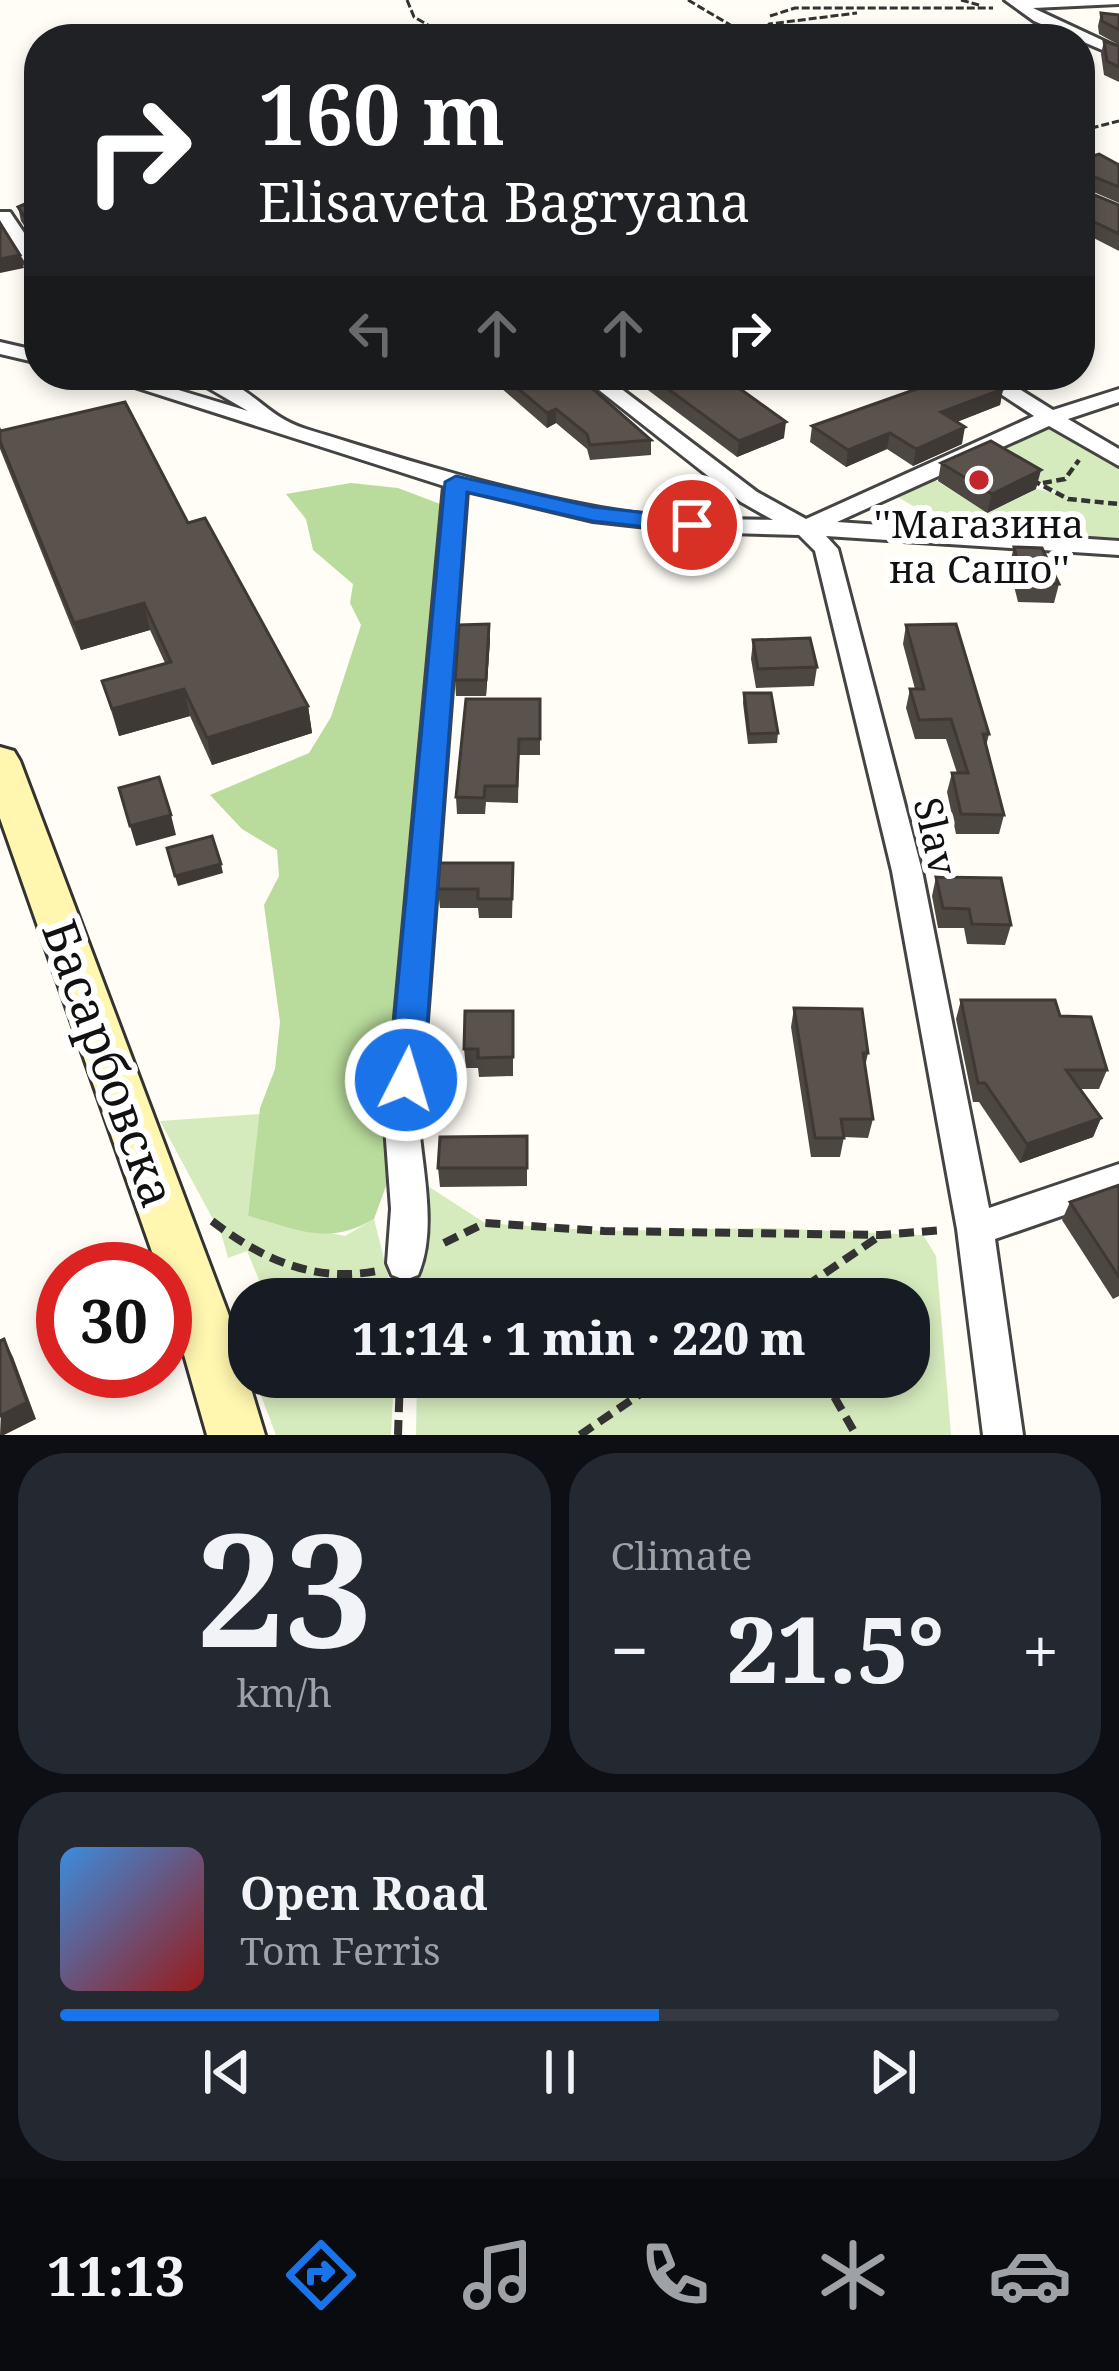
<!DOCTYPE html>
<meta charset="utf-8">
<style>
:root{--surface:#171b24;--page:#242831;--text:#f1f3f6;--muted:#9ea1a6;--line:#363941;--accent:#1a73e8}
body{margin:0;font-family:"Noto Serif",serif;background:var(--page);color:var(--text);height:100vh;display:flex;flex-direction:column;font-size:45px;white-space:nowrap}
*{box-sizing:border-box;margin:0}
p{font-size:39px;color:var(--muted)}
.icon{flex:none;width:66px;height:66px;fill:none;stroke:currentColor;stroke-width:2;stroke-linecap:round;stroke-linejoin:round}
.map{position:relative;height:1435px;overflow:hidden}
.panel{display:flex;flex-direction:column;gap:18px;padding:18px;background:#0d0f14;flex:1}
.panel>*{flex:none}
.top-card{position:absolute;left:24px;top:24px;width:1071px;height:366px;border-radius:48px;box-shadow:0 6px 18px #0003;background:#202124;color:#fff;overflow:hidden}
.speed{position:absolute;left:36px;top:1242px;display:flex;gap:24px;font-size:60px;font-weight:700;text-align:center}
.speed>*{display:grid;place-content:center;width:156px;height:156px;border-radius:50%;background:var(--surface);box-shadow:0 6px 18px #0003;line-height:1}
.speed .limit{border:18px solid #d22;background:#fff;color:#111}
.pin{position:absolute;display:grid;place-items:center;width:102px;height:102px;color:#fff;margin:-51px;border:6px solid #fff;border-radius:50%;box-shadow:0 3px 12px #0007}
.me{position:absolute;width:132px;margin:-66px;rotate:5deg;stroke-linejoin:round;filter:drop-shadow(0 0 9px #0008)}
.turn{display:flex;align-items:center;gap:42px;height:252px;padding:0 36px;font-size:54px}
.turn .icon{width:156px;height:156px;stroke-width:2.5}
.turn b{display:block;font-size:84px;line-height:102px}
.lanes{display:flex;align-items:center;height:114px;padding:0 36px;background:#0003;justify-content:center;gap:60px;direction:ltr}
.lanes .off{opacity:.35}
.big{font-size:90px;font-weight:800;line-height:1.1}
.panel .card{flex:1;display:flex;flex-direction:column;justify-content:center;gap:18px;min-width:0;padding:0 42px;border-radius:48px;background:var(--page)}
.panel .dial{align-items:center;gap:0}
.dial b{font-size:156px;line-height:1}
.song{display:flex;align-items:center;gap:36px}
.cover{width:144px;height:144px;border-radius:18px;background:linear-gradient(135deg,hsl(210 70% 55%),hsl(0 70% 35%))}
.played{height:12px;border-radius:6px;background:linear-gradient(90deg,var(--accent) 60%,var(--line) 60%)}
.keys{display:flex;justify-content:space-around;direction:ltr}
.heat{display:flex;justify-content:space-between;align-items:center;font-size:66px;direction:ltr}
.panel .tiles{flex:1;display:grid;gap:18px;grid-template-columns:1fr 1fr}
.card:last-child{grid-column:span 2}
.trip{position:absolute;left:228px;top:1278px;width:702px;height:120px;border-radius:48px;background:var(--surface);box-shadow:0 6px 18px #0003;font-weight:800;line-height:120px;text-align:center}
.dock{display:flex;height:192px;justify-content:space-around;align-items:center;background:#090b0e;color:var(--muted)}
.dock .icon{width:84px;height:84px}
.dock .current{color:var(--accent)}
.dock b{font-size:54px;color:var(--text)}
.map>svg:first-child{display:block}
</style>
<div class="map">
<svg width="1119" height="1435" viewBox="0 0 1119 1435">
<rect width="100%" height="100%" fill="#fffdf5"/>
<path fill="#d5ebbd" d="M 1042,422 L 1119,467 L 1119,539 L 892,527 L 920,510 L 887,491 L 923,472 L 987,513 L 1036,489 L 1057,493 L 985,445 Z
M 260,1114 L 248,1216 L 345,1236 L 374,1219 L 394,1299 L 267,1299 L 247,1251 L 228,1258 L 222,1236 L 160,1121 Z
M 403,1170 L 485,1223 L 604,1231 L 767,1228 L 923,1235 L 936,1256 L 951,1435 L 416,1435 L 417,1377 L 909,1377 L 909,1299 L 409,1299 Z
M 254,1377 L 394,1377 L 391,1435 L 276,1435 Z"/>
<path fill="#b9dc9c" d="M 351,483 L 398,488 L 456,510 L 398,1153 L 374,1219 C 325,1247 299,1229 248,1216 L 260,1108 L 275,1069 L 280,1022 L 264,905 L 279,876 L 277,850 L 242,829 L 210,795 L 309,753 L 331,717 L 361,625 L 350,603 L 353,584 L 313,550 L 306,519 L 286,494 Z"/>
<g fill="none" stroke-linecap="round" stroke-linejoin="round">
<defs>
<path id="street" d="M 1005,0 L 1119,0 L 1119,4 L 1033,8 L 1119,48 L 1119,57 L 1034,21 Z
M 0,212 L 10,212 L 39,255 L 39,275 L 32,273 L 0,224 Z
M 0,342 L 39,351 L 39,363 L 0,354 Z
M 97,375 L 129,375 L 248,411 L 186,375 C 252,375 255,413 306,429 C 400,458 494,488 590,506 C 650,518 713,519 773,520 L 741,502 L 580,375 L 603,375 L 757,492 L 806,519 L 1034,416 L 972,375 L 997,375 L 1053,410 L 1119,389 L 1119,402 L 1068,419 L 1119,449 L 1119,466 L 1049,426 L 837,522 L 1119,541 L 1119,555 L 826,536 L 838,549 L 922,871 L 989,1208 L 1119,1164 L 1119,1196 L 995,1239 L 1023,1435 L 983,1435 L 957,1229 L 892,871 L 815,551 L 799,535 L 692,532 L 593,521 L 467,491 L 419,1126 C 423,1172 437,1232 418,1275 L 405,1280 L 392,1275 L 387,1263 L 391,1209 L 385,1126 L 444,486 Z"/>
<path id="secondary" d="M 0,747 L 14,751 L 20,761 L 228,1313 L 265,1435 L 207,1435 L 165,1288 L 165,1269 L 158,1269 L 0,818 Z"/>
</defs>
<use href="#street" stroke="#444" stroke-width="6"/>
<use href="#secondary" stroke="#333" stroke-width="6"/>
<path stroke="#333" stroke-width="3" stroke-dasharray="8 3" stroke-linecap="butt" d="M 407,0 L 414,17 L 452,39
M 688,0 L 754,39
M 961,0 L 979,5
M 770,16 L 795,8 L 993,8
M 768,39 L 769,24 L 857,13
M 1080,131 L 1119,121"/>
<path stroke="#333" stroke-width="4.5" stroke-dasharray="9 4.5" stroke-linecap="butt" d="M 1032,480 L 1068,499 L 1119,504
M 1043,483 L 1065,479 L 1079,460"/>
<path stroke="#333" stroke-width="8" stroke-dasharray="15 8" stroke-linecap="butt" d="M 212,1221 C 262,1259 313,1283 377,1271
M 444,1243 L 485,1223 L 604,1231 L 881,1235 L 942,1230
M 787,1299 L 878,1237
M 823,1377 L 856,1435
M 398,1435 L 400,1377
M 580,1435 L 665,1377"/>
<use href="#street" fill="#fff" fill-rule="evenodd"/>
<use href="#secondary" fill="#fff6b0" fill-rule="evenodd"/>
</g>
<path fill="#4d4742" d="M 1101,13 L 1119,15 L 1119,45 L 1099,34 L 1098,26 Z
M 1104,41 L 1119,46 L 1119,82 L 1104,75 L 1101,54 Z
M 1080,160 L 1119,165 L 1119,203 L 1082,187 Z
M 1080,189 L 1119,205 L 1119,251 L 1080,231 Z
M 39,198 L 39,247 L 21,221 L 18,207 Z
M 486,375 L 577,375 L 651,440 L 651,455 L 590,460 L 587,449 L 556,423 L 547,428 Z
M 628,375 L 707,375 L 784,438 L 737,457 Z
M 912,375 L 983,375 L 1003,389 L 1000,405 L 957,422 L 962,444 L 913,466 L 887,449 L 846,467 L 810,442 L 812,426 L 924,386 L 912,378 Z
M 0,427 L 2,431 L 188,523 L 308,706 L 312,733 L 212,765 L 190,716 L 119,736 L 102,681 L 165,663 L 150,630 L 81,650 L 0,449 Z
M 941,463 L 1036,489 L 987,513 L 938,481 Z
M 1014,547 L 1059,584 L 1054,603 L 1018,602 L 1009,566 Z
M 906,625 L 989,734 L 986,746 L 1004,815 L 999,834 L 956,834 L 947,792 L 952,773 L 957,773 L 946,739 L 915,739 L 906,708 L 910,689 L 915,689 L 903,644 Z
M 490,640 L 486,696 L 456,696 L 455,680 Z
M 753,640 L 817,667 L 814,686 L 756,688 L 751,659 Z
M 744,693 L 778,733 L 777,743 L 748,744 L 743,703 Z
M 540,699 L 540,755 L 519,755 L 518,803 L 486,802 L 485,814 L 457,814 L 456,797 Z
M 936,877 L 1011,925 L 1005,945 L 967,944 L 964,928 L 938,928 L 932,896 Z
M 513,882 L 512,918 L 479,918 L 478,908 L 440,908 L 438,889 Z
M 961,1000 L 1060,1016 L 1107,1070 L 1099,1089 L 1080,1089 L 1101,1118 L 1093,1137 L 1020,1163 L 979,1102 L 973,1102 L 956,1019 Z
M 794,1008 L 868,1053 L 865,1067 L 873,1119 L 868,1138 L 844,1137 L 840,1157 L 811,1157 L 791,1027 Z
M 513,1011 L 513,1076 L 479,1077 L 478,1068 L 466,1068 L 464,1049 Z
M 527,1136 L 527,1186 L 440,1187 L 438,1168 Z
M 1119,1185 L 1119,1296 L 1113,1299 L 1062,1220 L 1070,1202 Z"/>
<path fill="#3f3936" d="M 20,255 L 24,268 L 0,273 L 0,259 Z
M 1003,389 L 1000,405 L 938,429 L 941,412 Z
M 556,409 L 556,423 L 547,428 L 547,413 Z
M 786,422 L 784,438 L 737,457 L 739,441 Z
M 965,427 L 962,444 L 913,466 L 916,449 Z
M 890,433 L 887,449 L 846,467 L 848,450 Z
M 1041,470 L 1036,489 L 987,513 L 992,494 Z
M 144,603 L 150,630 L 81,650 L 74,623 Z
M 489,624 L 490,640 L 486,696 L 486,680 Z
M 184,689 L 190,716 L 119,736 L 112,709 Z
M 308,706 L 312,733 L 212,765 L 207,738 Z
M 171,815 L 176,835 L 136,846 L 130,826 Z
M 221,864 L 223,873 L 178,886 L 175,876 Z
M 1101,1118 L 1093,1137 L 1020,1163 L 1027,1144 Z
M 4,1339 L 13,1357 L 36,1419 L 4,1435 L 0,1435 Z"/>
<path fill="#5a524d" stroke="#3f3936" stroke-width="3" d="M 1101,13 L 1119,15 L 1119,30 L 1102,21 Z
M 825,30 L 840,39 L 778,39 Z
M 1104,41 L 1119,46 L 1119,67 L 1107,61 Z
M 1099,154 L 1119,165 L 1119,187 L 1085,173 L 1080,174 L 1080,160 Z
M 1080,189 L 1119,205 L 1119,234 L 1080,215 Z
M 39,198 L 39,238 L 18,207 Z
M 0,223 L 20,255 L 0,259 Z
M 502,375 L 577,375 L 651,440 L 590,445 L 587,434 L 556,409 L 547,413 Z
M 649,375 L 707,375 L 716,382 L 725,378 L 786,422 L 739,441 Z
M 935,375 L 983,375 L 1003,389 L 941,412 L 965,427 L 916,449 L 890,433 L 848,450 L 812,426 L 942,380 Z
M 125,402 L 188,523 L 205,518 L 308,706 L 207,738 L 184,689 L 112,709 L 102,681 L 171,662 L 144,603 L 74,623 L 0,441 L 0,431 Z
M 991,441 L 1041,470 L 992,494 L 941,463 Z
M 1014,547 L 1042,548 L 1059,584 L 1023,583 Z
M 489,624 L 486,680 L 455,680 L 459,625 Z
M 956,624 L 989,734 L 983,734 L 1004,815 L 961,814 L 952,773 L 968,773 L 951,719 L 919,720 L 910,689 L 924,689 L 906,625 Z
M 810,638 L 817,667 L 758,669 L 753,640 Z
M 744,693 L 771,693 L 778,733 L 749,734 Z
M 466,699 L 540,699 L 540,739 L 519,739 L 517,786 L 485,786 L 484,798 L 456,797 Z
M 159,777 L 171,815 L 130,826 L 119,788 Z
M 212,836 L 221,864 L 175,876 L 167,848 Z
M 440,863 L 513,863 L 512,899 L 478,899 L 478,889 L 438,889 Z
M 936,877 L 1001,878 L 1011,925 L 972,924 L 969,909 L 943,908 Z
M 961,1000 L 1055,1000 L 1060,1016 L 1091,1017 L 1107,1070 L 1066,1070 L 1101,1118 L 1027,1144 L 985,1083 L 978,1083 Z
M 794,1008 L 862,1009 L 868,1053 L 863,1053 L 873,1119 L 841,1119 L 844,1138 L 815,1138 Z
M 465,1011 L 513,1011 L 513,1057 L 478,1058 L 478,1049 L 464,1049 Z
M 527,1136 L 527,1168 L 438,1168 L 440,1137 Z
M 1119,1185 L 1119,1277 L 1070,1202 Z
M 4,1339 L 27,1402 L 0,1416 L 0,1341 Z"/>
<path fill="#1a73e8" stroke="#114b97" stroke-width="3" d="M 456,476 L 593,507 L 692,518 L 704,525 L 692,532 L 593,521 L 467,492 L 423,1080 L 418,1090 L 406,1094 L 394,1090 L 389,1080 L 445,482 Z"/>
<circle fill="#c4262e" stroke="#fff" stroke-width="4.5" cx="979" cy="480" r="12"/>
<g text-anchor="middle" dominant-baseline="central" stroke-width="12" stroke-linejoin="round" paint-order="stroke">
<g font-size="39" fill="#111" stroke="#fff">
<text x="979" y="522">''Магазина<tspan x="979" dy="45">на Сашо''</tspan></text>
</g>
<g font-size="39" fill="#111" stroke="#fff">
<text transform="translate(937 836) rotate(77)">Slav</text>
</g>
<g font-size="48" fill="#111" stroke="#fff">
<text transform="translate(110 1063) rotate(70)">Басарбовска</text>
</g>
</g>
</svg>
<div class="speed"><div class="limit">30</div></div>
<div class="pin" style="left:692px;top:525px;background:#d93025"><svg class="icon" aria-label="arrive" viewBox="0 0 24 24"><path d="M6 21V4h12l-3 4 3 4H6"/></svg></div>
<svg class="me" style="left:406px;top:1080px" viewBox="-20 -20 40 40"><circle r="17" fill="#1a73e8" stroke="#fff" stroke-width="3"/><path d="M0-11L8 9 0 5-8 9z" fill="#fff"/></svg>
<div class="trip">11:14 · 1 min · 220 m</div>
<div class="top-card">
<div class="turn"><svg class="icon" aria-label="right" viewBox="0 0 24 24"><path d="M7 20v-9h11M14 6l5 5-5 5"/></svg><div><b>160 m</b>Elisaveta Bagryana</div></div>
<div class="lanes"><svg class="icon off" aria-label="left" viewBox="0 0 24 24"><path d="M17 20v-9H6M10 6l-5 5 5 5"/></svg><svg class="icon off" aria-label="ahead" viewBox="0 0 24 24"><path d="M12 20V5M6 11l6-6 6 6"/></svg><svg class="icon off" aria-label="ahead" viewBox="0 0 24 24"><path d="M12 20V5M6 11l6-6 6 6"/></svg><svg class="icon" aria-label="right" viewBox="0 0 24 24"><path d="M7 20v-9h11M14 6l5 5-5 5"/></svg></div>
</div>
</div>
<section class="panel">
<div class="tiles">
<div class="card dial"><b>23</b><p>km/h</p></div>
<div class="card"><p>Climate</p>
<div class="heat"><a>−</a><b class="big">21.5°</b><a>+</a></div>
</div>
<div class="card">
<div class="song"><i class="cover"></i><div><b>Open Road</b><p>Tom Ferris</p></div></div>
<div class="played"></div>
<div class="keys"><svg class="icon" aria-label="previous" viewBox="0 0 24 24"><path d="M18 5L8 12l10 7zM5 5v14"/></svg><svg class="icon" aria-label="pause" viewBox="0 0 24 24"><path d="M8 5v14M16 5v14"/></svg><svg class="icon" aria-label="next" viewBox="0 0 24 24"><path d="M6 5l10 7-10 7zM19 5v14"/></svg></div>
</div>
</div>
</section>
<nav class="dock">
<b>11:13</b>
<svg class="icon current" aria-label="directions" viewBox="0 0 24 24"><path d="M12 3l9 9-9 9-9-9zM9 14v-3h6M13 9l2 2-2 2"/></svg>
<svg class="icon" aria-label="music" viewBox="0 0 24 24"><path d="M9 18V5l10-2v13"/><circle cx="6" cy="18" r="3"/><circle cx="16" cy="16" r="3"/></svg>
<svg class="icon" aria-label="phone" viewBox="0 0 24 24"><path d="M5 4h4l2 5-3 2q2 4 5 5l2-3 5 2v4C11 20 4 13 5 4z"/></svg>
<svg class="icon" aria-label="climate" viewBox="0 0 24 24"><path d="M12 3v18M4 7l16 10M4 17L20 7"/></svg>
<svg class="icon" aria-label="car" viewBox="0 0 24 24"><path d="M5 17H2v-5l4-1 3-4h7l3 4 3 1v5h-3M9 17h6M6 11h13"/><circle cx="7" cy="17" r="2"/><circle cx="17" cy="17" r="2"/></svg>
</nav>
